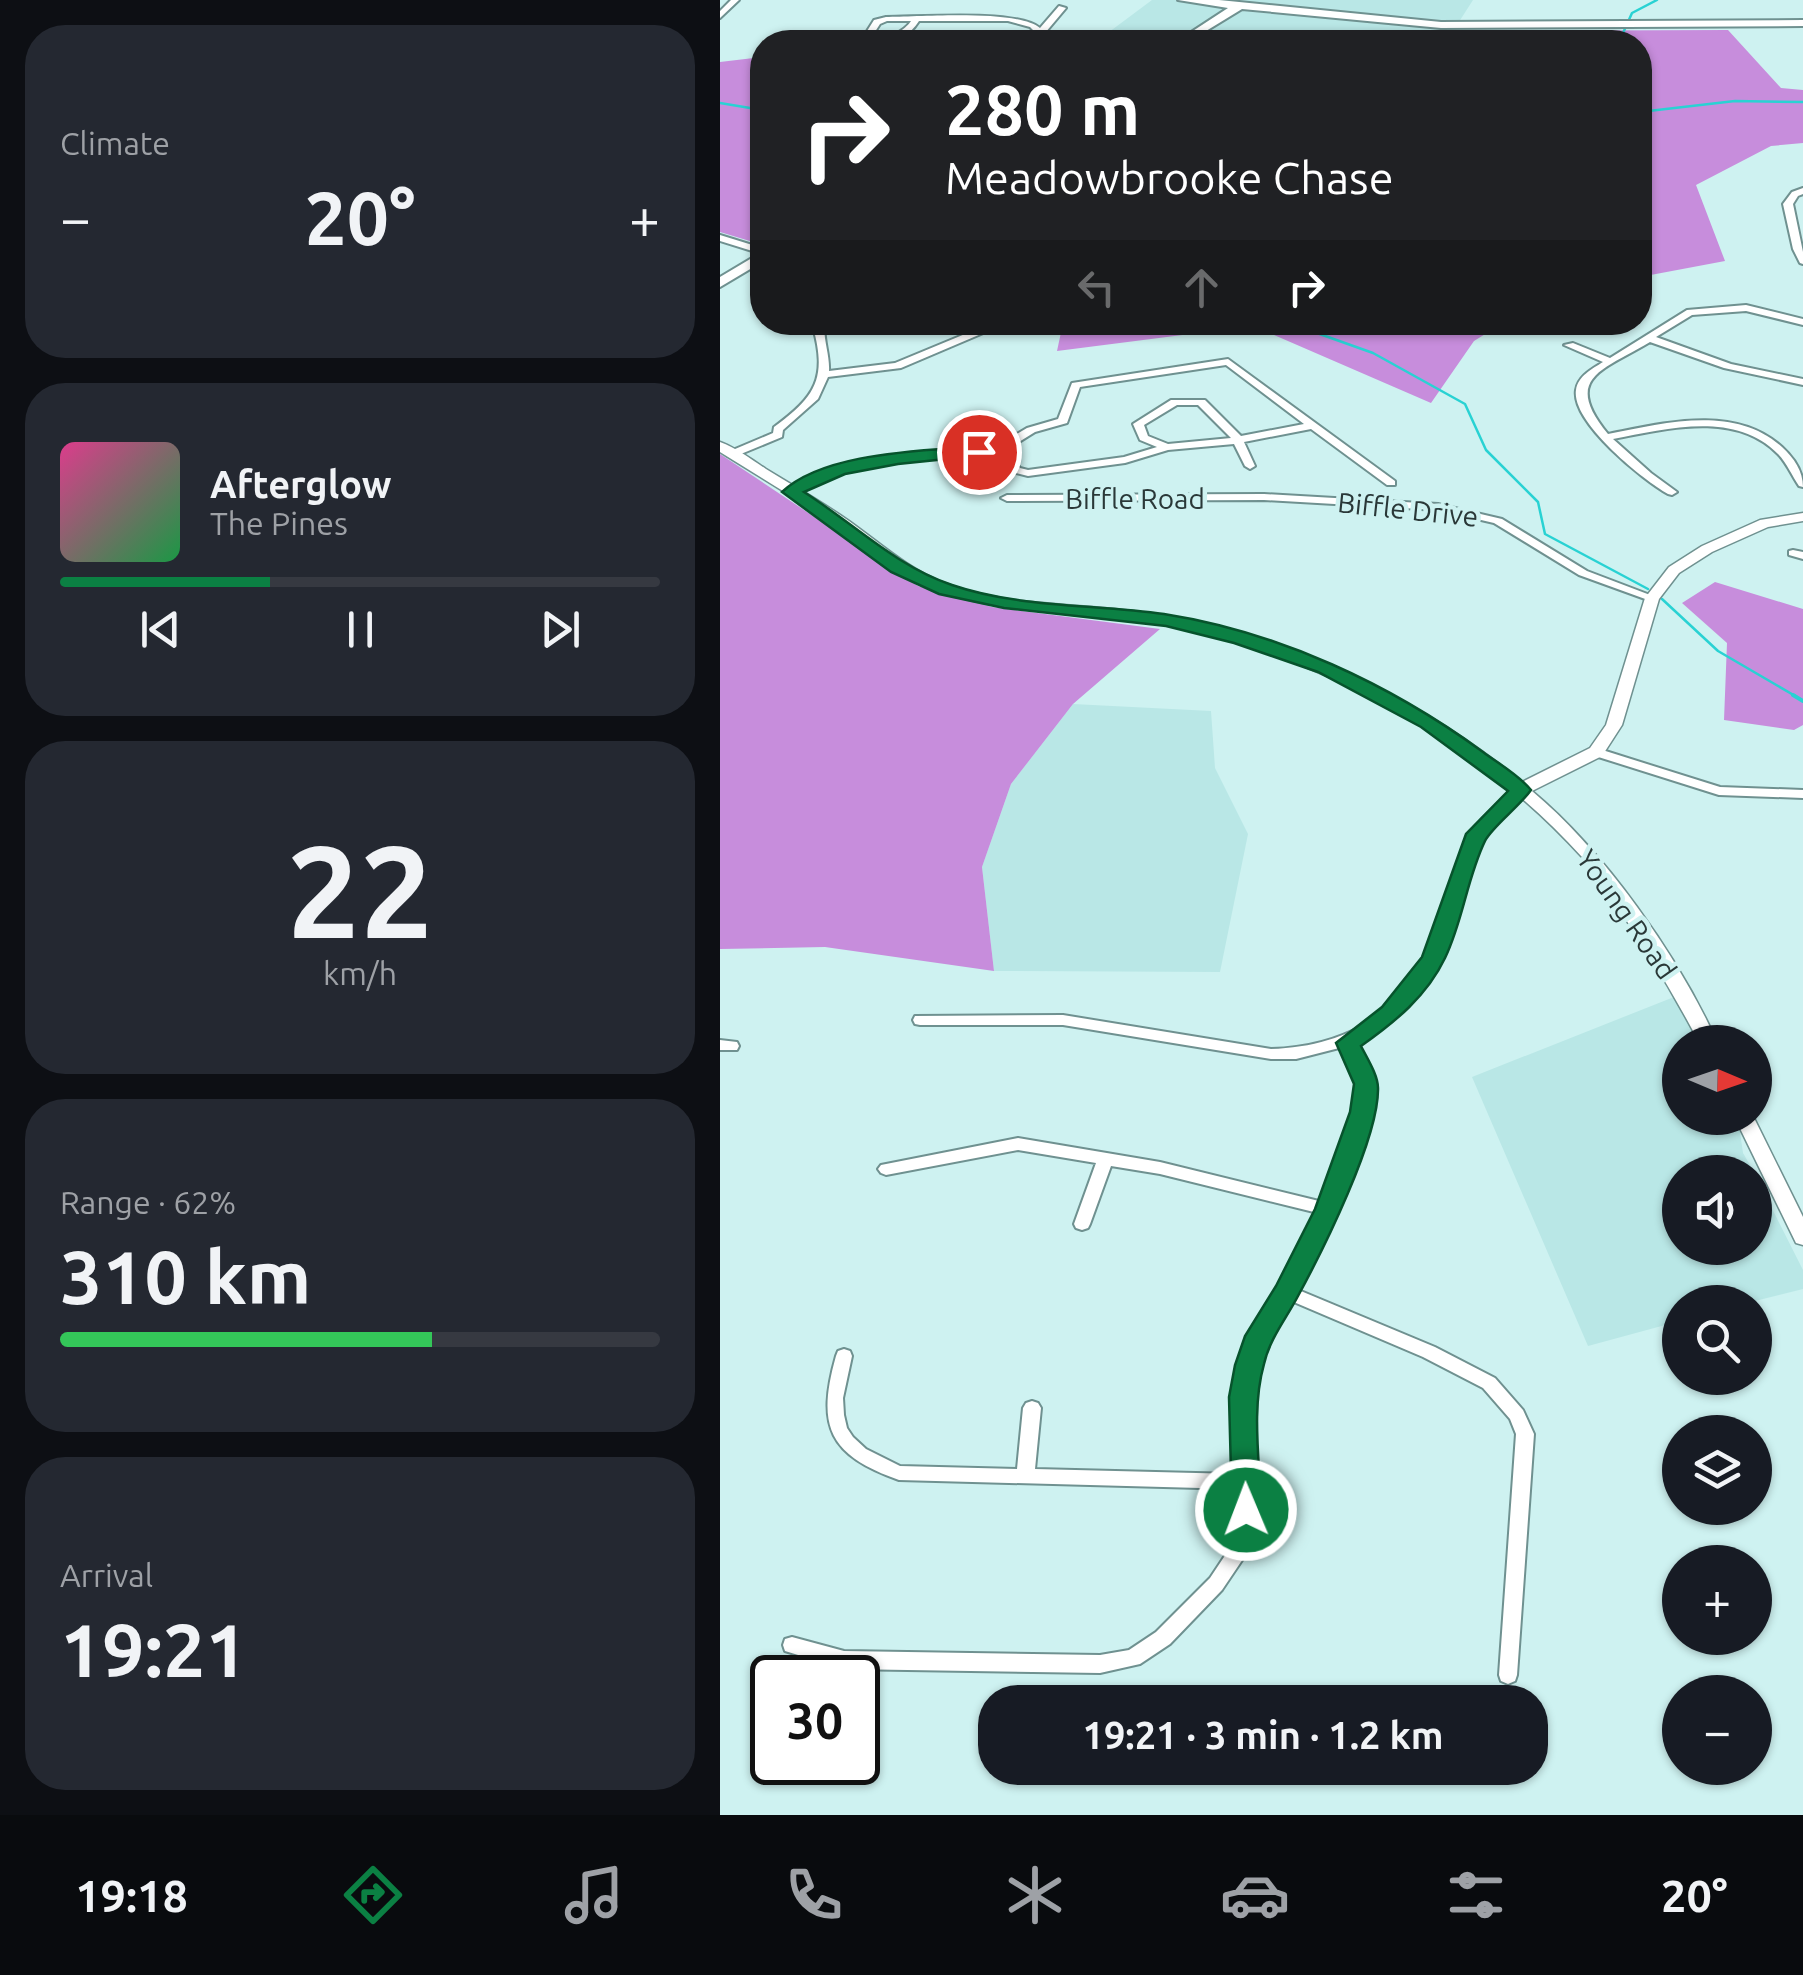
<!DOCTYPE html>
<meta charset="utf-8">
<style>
:root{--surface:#171b24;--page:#242831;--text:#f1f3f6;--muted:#9ea1a6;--line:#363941;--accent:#0b8043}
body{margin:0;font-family:Ubuntu,sans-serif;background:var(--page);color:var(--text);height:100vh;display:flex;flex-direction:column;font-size:38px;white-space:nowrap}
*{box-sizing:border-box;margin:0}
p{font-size:32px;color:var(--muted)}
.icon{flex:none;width:55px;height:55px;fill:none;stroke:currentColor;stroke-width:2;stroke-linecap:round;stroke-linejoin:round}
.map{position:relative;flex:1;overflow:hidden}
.drawer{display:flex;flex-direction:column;gap:25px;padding:25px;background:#0d0f14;width:720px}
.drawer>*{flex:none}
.guide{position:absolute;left:30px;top:30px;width:902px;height:305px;border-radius:40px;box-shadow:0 2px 8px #0004;background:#202124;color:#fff;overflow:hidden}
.needle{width:65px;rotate:92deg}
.controls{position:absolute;left:942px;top:1025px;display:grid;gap:20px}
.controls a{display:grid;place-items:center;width:110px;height:110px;border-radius:50%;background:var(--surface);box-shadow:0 2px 8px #0004;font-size:50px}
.speed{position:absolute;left:30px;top:1655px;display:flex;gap:20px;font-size:50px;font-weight:700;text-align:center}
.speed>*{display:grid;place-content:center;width:130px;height:130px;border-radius:50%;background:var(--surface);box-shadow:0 2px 8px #0004;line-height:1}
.speed .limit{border:5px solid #111;border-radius:15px;background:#fff;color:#111}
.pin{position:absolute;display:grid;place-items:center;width:85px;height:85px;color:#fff;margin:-42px;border:5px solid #fff;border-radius:50%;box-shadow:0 2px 10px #0007}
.me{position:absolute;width:110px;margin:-55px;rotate:359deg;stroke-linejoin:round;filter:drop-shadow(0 0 8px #0008)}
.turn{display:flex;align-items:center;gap:35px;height:210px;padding:0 30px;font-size:45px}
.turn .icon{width:130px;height:130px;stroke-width:2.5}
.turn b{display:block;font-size:70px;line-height:85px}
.lanes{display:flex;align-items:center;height:95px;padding:0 30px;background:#0003;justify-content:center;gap:50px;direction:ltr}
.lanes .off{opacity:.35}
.big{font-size:75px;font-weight:600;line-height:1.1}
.drawer .tile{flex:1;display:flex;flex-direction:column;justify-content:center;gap:15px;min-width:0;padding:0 35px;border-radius:40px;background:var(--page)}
.drawer .dial{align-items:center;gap:0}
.dial b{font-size:130px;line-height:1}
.song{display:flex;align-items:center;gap:30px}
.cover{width:120px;height:120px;border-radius:15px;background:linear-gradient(135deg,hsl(330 70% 55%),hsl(140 70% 35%))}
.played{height:10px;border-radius:5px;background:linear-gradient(90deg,var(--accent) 35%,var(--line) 35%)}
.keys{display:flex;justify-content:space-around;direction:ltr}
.heat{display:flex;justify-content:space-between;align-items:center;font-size:55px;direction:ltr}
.charge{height:15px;border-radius:8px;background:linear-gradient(90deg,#34c759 62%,var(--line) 0)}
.trip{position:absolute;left:258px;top:1685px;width:570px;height:100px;border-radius:40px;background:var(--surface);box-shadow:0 2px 8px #0004;font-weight:600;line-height:100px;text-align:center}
.menu{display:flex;height:160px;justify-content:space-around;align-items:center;background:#090b0e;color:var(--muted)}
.menu .icon{width:70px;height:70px}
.menu .active{color:var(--accent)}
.menu b{font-size:45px;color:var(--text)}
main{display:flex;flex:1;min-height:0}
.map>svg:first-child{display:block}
</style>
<main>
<section class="drawer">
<div class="tile"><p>Climate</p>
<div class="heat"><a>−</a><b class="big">20°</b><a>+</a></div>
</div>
<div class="tile">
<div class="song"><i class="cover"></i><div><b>Afterglow</b><p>The Pines</p></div></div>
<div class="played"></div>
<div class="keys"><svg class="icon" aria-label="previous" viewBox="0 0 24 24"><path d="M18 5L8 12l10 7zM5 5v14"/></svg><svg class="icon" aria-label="pause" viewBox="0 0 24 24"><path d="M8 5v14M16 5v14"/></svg><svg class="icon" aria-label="next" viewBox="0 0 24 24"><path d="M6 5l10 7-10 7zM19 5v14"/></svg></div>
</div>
<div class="tile dial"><b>22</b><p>km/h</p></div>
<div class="tile"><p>Range · 62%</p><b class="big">310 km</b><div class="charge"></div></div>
<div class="tile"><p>Arrival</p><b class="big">19:21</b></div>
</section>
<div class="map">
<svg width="1083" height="1815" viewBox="0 0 1083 1815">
<rect width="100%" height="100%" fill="#cef2f1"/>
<path fill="#b9e7e6" d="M 432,0 L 753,0 L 726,42 L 393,42 L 381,38 Z
M 353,704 L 491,711 L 495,768 L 528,834 L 500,972 L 274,971 L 262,867 L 291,784 Z
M 954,997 L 981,1042 L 960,1042 L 960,1118 L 1018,1118 L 1023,1153 L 1034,1172 L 960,1172 L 960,1248 L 1035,1248 L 1035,1175 L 1083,1270 L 1083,1289 L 1031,1302 L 960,1302 L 960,1321 L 868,1346 L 752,1077 Z"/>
<path fill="#c78ddc" d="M 1008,30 L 1061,88 L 1083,90 L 1083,143 L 1051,146 L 976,185 L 1005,261 L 920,277 L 920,42 L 726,42 L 735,31 Z
M 42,57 L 42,237 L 33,242 L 0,232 L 0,62 Z
M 343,323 L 343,322 L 783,323 L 754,341 L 711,403 L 533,326 L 337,351 Z
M 0,454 L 198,586 L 272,607 L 440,629 L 353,704 L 291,784 L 262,867 L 274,971 L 105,947 L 0,949 Z
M 995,582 L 1083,609 L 1083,725 L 1074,730 L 1004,720 L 1007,643 L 962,603 Z"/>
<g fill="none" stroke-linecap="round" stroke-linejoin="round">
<path stroke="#29d2d3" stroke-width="2.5" d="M 899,42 L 912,13 L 937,0
M 0,103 L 42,110
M 920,112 L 1015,101 L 1083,102
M 566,322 L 653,353 L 745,404 L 766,450 L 818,502 L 825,534 L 928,589
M 942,599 L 998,651 L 1077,697"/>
<path stroke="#29d2d3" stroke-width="4" d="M 1073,695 L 1083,701"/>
<defs>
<path id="street" d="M 11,0 L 19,0 L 0,18 L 0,11 Z
M 339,6 L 346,8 L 325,33 L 333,42 L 325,42 L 310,27 L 288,21 L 199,21 C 188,40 161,47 142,39 L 154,20 L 166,17 C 199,17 297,9 320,28 ZM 167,21 L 191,21 C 184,32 163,42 151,38 L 160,24 Z
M 1083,188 L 1083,194 L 1078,196 L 1073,204 L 1083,252 L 1083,264 L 1080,263 L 1073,249 L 1063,204 L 1072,192 Z
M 0,235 L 42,248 L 42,254 L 0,241 Z
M 1026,305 L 1083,319 L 1083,325 L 1026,311 L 972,315 L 936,337 L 1011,364 L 1083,379 L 1083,385 L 1004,368 L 930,342 C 884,370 841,377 888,434 C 944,423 1015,404 1062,447 C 1074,458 1083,471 1083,487 L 1079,486 C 1072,476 1067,463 1058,454 C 1015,410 946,429 893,439 L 931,473 L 957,492 L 952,495 L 948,494 C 923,480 851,422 856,390 C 858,376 872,369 883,362 L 844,345 L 853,343 L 890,358 L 967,310 Z
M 95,322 L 105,322 C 102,337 110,354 109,371 L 175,363 L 262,327 L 265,322 L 276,322 L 268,331 L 181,368 L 108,377 L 98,399 L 63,430 L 62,437 L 16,456 L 8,456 L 8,452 L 53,433 L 54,427 C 96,396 107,378 93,327 Z
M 508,359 L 675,481 L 675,485 L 667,485 L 591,429 L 524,442 L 535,466 L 530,469 L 525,466 L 514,444 L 448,450 L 405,463 L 308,476 L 292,472 L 277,452 L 178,461 L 123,473 L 75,493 L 71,494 L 66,491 L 120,467 L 178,455 L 277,446 L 307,428 L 338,419 L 352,383 ZM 506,365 L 584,424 L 521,436 L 485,400 L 451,400 L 413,424 L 420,440 L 437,447 L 404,457 L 308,470 L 300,468 L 286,450 L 315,432 L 347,423 L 360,387 ZM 457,405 L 478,405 L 511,438 L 448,444 L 428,436 L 424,425 Z
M 544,494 L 718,504 L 782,519 L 867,571 L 938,598 L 932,602 L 928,600 L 859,575 L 774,523 L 718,510 L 544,500 L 287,501 L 281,498 L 287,495 Z
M 1073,550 L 1083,552 L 1083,559 L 1069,555 L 1069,551 Z
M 876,748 L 1000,787 L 1083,790 L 1083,798 L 999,795 L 872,755 L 870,752 Z
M 800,786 L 806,790 L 805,793 L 771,824 L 761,838 C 756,850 754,863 750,876 C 726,948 708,1006 635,1042 L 653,1084 L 651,1112 L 616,1209 L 576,1289 L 715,1347 L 775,1378 L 803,1410 L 814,1434 L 797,1675 L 795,1681 L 788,1684 L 781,1681 L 779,1675 L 796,1434 L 790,1419 L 763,1388 L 703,1357 L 569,1300 L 547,1338 L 537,1365 L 532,1397 L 536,1538 L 533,1544 L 502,1590 L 450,1644 L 420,1664 L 380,1673 L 124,1669 L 65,1651 L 63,1645 L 65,1639 L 72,1637 L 124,1651 L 380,1655 L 409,1650 L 436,1632 L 490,1578 L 518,1536 L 517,1489 L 179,1480 C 109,1455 96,1427 116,1356 L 118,1351 L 124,1349 L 130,1351 L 132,1356 L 123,1398 L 124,1415 L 127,1428 L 133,1437 L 146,1449 L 180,1466 L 297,1469 L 303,1408 L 306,1403 L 312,1401 L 318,1403 L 321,1408 L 315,1469 L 516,1474 L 514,1397 L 521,1365 L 531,1336 L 560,1288 L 598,1213 L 440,1174 L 391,1166 L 370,1224 L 368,1228 L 362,1230 L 356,1228 L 354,1224 L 376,1163 L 298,1150 L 166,1175 L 161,1173 L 158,1169 L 161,1165 L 298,1138 L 440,1162 L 603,1202 L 635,1112 L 639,1084 L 623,1047 L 576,1059 L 551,1059 L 343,1025 L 200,1025 L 195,1024 L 193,1020 L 195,1016 L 343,1015 L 551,1049 C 618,1047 677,1019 707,956 C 719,931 727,903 736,877 C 742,862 743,847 750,833 L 762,819 L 795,787 Z
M 0,1040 L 17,1042 L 19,1046 L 17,1050 L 0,1050 Z"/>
<path id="secondary" d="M 0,442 C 16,448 31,459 46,469 C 74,486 102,502 129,521 C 160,543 188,569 224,583 C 286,607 354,603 419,612 C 557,630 695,694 802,782 L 870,748 L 886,725 L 925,598 L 949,567 L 982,546 L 1040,520 L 1083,513 L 1083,521 L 1048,527 L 992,552 L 959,573 L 939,599 L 902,725 L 882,756 L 812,791 C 884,851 959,957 997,1042 L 979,1042 C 953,993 925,946 893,901 C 883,886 874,870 862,857 C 755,739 603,657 447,625 C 370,610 290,617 216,590 C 177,576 148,547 115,525 C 78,499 38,476 0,452 Z
M 1015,1118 L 1034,1118 L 1083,1217 L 1083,1245 L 1076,1243 Z"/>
<path id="primary" d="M 458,0 L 499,0 L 721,22 L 1083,20 L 1083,26 L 721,28 L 522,9 L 468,42 L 456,42 L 508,8 Z
M 42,252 L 42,262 L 0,287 L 0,277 Z"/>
</defs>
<use href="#street" stroke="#6f9190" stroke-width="4"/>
<use href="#secondary" stroke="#6f9190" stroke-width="3"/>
<use href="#primary" stroke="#6f9190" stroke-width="4"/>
<use href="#street" fill="#fff" fill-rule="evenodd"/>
<use href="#secondary" fill="#fff" fill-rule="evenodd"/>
<use href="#primary" fill="#fff" fill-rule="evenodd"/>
</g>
<path fill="#0b8043" stroke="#07532c" stroke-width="2.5" d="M 259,446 L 268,452 L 265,455 L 178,464 L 125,474 L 84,492 C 133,523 177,567 232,585 C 299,608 374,604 444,614 C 559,632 670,684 763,752 C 779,764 799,775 811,790 C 799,807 772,827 765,841 C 747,878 743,921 725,958 C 707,996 675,1022 641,1046 C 647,1058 658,1075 658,1088 C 659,1138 603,1250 578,1296 C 566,1319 550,1338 544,1364 C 531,1410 540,1462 541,1510 L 537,1519 L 526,1522 L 516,1519 L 512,1510 L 509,1397 L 515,1365 L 525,1336 L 556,1286 L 595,1209 L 630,1112 L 634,1084 L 616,1043 L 662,1007 L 702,957 L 746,834 L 788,791 L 701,727 L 598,672 L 514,643 L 446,626 L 284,608 L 219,594 L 171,572 L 62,492 C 104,452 203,451 259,446 Z"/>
<g text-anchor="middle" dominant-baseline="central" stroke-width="9" stroke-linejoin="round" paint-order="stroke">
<g font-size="28" fill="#2a3838" stroke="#cef2f1">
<text x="415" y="498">Biffle Road</text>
<text transform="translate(688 509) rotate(6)">Biffle Drive</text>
<text transform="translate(907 914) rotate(55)">Young Road</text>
</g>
</g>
</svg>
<div class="controls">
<a><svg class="needle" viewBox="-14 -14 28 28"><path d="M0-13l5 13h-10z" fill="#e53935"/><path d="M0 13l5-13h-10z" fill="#9ea1a6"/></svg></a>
<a><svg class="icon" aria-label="sound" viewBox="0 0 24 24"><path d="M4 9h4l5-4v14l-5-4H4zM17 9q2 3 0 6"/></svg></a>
<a><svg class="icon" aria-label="search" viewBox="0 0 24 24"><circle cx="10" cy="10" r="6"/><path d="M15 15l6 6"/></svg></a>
<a><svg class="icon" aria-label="layers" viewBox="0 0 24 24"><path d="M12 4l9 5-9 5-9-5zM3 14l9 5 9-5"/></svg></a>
<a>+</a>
<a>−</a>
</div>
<div class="speed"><div class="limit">30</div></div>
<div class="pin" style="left:259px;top:452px;background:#d93025"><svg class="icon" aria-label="arrive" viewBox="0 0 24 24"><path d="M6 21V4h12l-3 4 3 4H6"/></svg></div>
<svg class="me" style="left:526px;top:1510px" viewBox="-20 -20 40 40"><circle r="17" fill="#0b8043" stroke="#fff" stroke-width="3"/><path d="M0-11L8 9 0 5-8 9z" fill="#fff"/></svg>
<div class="trip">19:21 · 3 min · 1.2 km</div>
<div class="guide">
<div class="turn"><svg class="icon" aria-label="right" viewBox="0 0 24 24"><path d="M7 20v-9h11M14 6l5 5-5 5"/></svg><div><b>280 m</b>Meadowbrooke Chase</div></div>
<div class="lanes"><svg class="icon off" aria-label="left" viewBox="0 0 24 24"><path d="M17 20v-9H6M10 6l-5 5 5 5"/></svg><svg class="icon off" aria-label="ahead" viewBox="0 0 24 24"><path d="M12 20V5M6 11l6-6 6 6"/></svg><svg class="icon" aria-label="right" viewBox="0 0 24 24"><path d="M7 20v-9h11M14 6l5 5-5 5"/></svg></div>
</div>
</div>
</main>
<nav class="menu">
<b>19:18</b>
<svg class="icon active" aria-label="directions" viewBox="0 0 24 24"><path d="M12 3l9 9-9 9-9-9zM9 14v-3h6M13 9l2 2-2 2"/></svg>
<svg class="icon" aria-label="music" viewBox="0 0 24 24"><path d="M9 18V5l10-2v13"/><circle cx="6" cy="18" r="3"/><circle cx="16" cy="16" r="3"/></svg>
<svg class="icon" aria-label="phone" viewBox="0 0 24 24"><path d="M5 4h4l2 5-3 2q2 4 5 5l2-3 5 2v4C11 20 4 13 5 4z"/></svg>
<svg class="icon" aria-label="climate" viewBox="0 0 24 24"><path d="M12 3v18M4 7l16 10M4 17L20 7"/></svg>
<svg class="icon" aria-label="car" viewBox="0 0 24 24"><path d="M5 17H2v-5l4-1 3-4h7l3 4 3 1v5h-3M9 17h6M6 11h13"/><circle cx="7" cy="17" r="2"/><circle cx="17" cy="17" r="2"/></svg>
<svg class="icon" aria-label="filters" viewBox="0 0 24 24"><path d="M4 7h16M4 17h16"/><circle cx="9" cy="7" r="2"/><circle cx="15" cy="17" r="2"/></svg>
<b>20°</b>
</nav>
